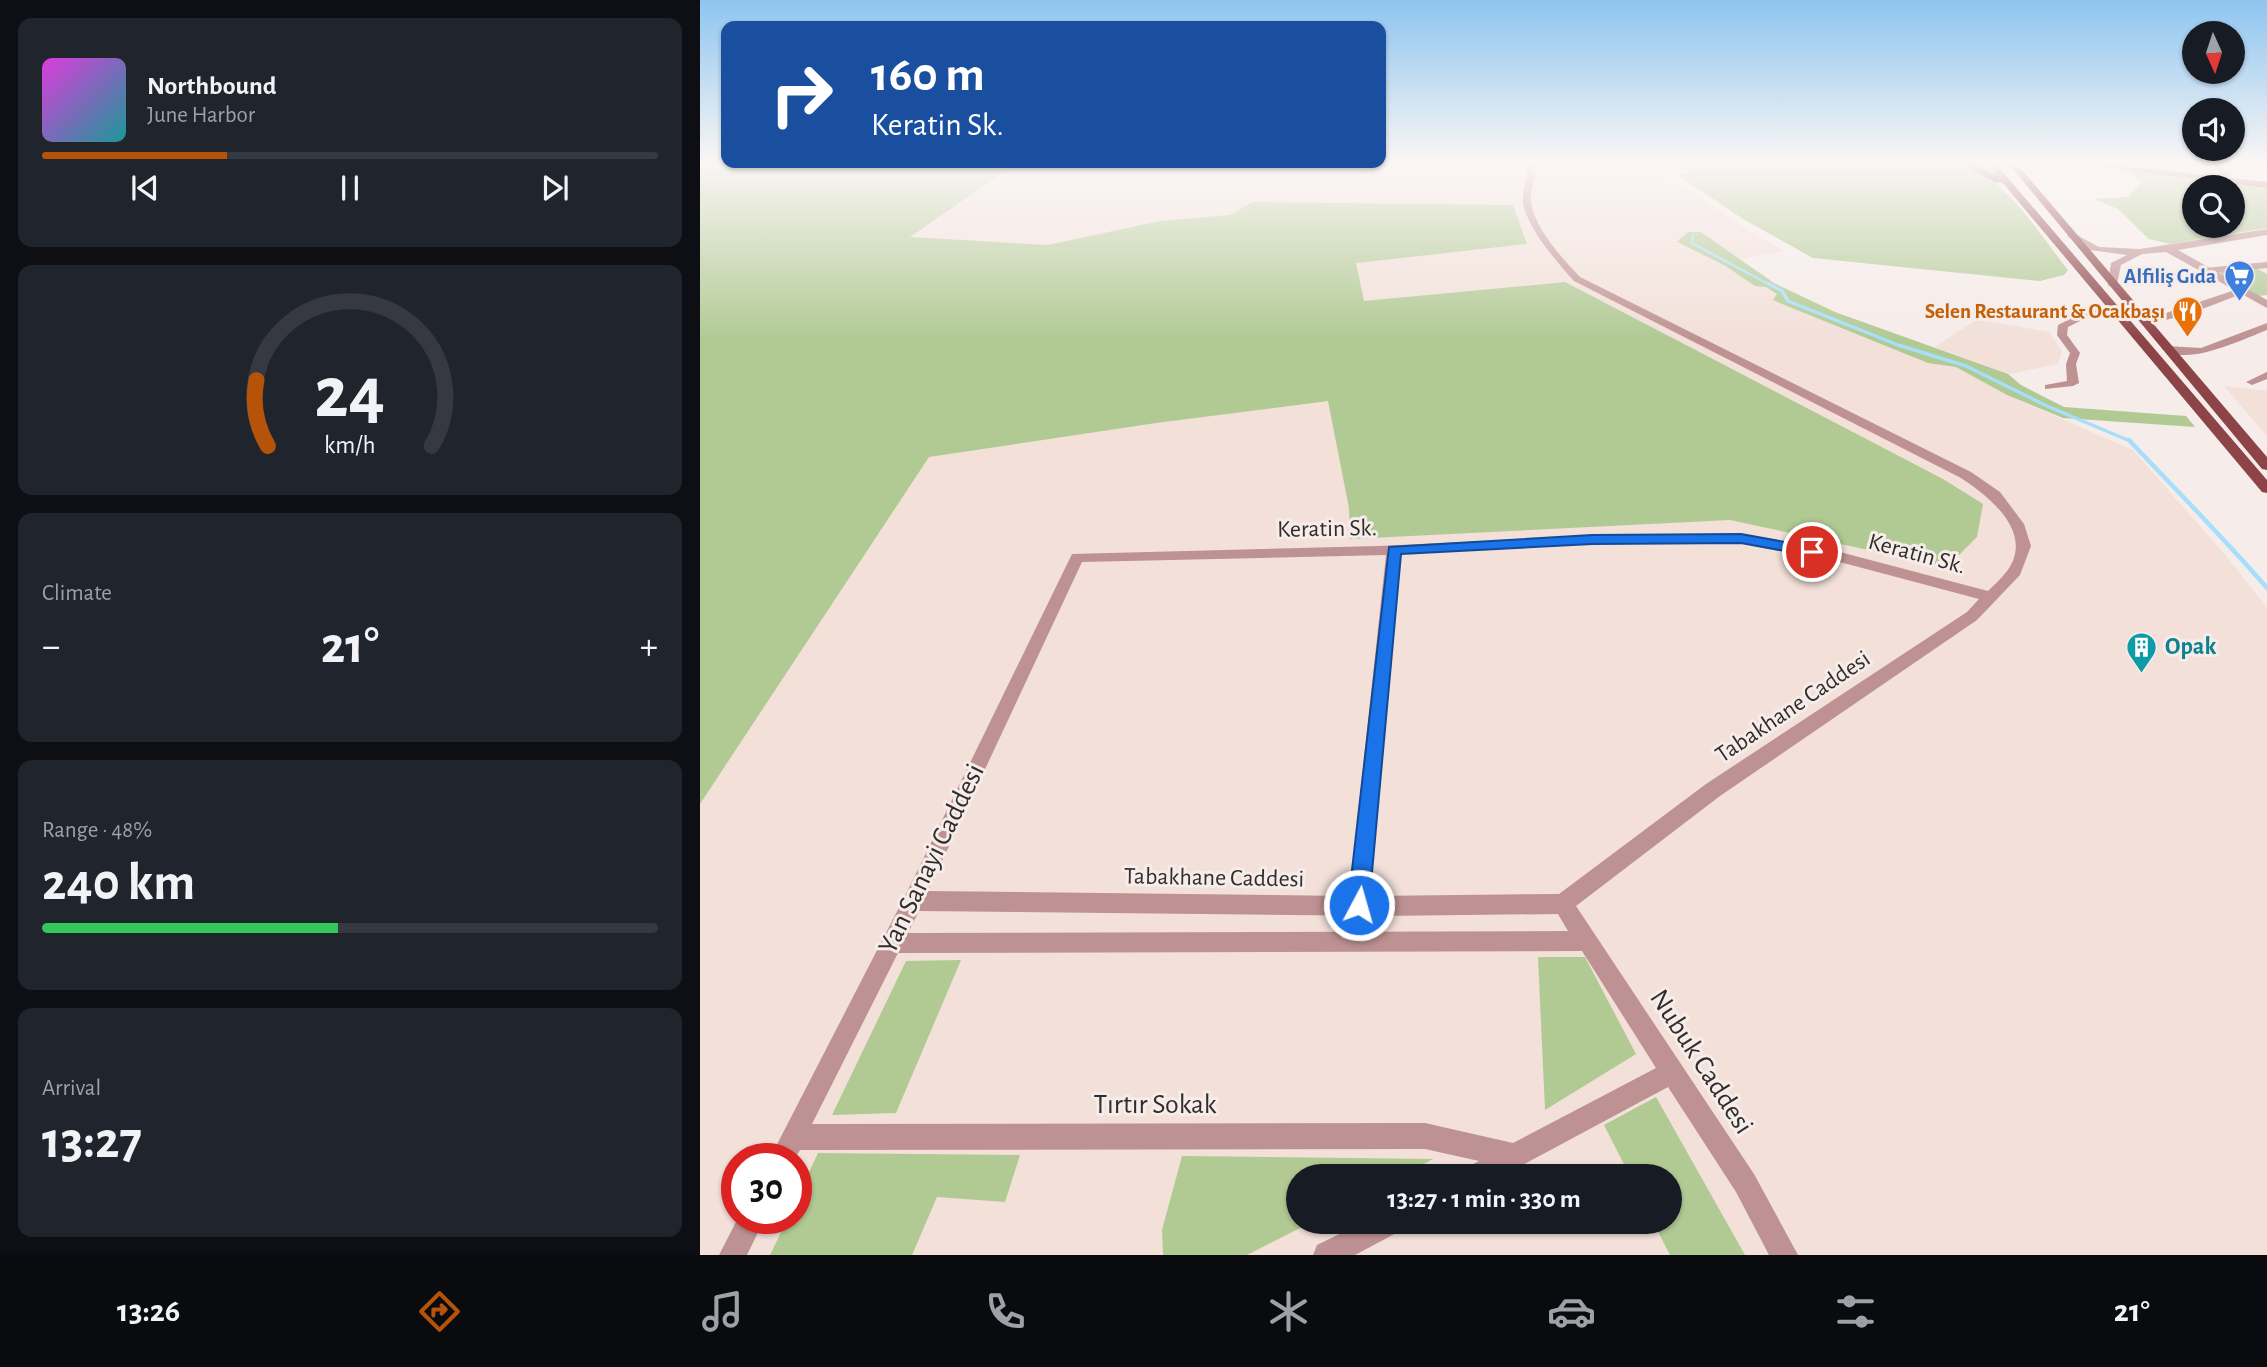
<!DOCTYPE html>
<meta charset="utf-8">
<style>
:root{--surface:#171b24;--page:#20242c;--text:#f1f3f6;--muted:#9ea1a6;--line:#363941;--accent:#b45309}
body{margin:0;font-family:"Alegreya Sans",sans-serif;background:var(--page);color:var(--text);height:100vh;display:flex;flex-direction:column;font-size:26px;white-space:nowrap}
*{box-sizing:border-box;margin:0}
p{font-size:23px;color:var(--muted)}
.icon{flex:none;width:38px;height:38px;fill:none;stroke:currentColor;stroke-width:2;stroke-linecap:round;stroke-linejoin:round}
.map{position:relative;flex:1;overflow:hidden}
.details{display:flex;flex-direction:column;gap:18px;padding:18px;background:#0d0f14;width:700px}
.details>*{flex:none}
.hud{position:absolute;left:21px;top:21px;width:665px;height:147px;border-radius:14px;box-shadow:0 2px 5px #0004;background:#1a4fa0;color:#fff;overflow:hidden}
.needle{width:46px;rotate:177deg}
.controls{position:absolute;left:1482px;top:21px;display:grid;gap:14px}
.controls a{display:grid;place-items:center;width:63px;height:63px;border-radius:50%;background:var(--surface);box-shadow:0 2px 5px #0004;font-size:35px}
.speed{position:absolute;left:21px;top:1143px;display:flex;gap:14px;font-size:35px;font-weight:700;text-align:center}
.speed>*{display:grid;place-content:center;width:91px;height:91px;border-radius:50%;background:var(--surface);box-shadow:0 2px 5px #0004;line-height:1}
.speed .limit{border:10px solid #d22;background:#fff;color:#111}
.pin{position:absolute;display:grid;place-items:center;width:60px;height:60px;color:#fff;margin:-30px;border:4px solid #fff;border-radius:50%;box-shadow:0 2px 7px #0007}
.me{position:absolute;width:77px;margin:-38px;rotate:6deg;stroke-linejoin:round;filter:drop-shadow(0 0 5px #0008)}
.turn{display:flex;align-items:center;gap:24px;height:147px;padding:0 35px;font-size:32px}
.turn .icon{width:91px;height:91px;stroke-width:2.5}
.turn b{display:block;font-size:49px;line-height:60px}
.big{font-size:52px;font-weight:600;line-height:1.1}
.details .tile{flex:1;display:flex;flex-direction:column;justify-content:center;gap:10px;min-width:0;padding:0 24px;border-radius:14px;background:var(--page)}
.details .dial{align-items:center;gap:0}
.dial svg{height:182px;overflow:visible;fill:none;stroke:var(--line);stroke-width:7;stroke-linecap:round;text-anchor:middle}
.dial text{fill:var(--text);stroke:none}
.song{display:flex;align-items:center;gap:21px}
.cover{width:84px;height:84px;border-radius:10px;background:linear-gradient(135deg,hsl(300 70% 55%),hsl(180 70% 35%))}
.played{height:7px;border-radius:4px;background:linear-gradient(90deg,var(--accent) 30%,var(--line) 30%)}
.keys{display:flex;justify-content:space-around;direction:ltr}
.heat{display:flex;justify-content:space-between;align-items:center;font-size:38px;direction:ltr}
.charge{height:10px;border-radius:5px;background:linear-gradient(90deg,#34c759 48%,var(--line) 0)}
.trip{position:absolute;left:586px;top:1164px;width:396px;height:70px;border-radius:35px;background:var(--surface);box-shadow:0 2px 5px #0004;font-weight:600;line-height:70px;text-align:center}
.tabs{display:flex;height:112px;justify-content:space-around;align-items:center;background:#090b0e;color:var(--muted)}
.tabs .icon{width:49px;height:49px}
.tabs .on{color:var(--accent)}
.tabs b{font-size:32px;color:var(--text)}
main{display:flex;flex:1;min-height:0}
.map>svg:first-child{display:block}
</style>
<main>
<section class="details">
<div class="tile">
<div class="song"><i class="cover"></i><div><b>Northbound</b><p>June Harbor</p></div></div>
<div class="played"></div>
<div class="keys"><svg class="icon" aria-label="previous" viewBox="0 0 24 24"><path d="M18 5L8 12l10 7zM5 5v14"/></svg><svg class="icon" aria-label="pause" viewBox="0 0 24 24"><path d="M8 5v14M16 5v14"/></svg><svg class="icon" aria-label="next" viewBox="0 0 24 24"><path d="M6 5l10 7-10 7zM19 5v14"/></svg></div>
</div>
<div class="tile dial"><svg viewBox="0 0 100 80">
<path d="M14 69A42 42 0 1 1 86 69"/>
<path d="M14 69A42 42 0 0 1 9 40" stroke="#b45309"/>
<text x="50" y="56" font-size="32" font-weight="700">24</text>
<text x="50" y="72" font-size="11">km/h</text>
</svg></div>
<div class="tile"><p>Climate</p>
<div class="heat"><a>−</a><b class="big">21°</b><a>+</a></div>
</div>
<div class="tile"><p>Range · 48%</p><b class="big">240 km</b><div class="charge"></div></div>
<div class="tile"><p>Arrival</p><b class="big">13:27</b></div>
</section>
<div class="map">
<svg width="1567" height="1255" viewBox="0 0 1567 1255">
<rect width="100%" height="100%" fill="#f6ece9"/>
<path fill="#f2e0d9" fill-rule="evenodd" d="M 0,163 L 949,163 L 1054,234 L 1085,251 L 1041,259 L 1001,232 L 977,243 L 1024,265 L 1055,286 L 1066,287 L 1078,294 L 1074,300 L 1082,304 L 1228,363 L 1256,367 L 1307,395 L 1433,450 L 1528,558 L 1567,608 L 1567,1255 L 0,1255 ZM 37,1158 L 96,1158 L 96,1218 L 37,1218 ZM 598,1176 L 970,1176 L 970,1222 L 598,1222 Z
M 1277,319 L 1349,332 L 1362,351 L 1358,364 L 1308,374 L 1235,347 Z
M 1524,386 L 1567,391 L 1567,436 Z"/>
<path fill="#b1ca94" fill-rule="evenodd" d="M 0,163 L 317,163 L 210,237 L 348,245 L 460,221 L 530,215 L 552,202 L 813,205 L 827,244 L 656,263 L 664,301 L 865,282 L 1243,479 L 1283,504 L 1277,537 L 1247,567 L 1030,520 L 650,539 L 649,508 L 628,401 L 456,423 L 229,457 L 0,804 Z
M 970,163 L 1260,164 C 1307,178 1339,234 1368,270 L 1364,275 L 1340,281 L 1113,258 L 1043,219 L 979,176 L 991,172 Z
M 1424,170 L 1567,187 L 1567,228 L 1470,244 L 1449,239 L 1418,209 L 1394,199 L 1428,197 L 1442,182 ZM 1494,187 L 1533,187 L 1533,226 L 1494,226 Z
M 988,232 L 1001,232 L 1074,283 L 1135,312 L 1308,374 L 1321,385 L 1364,407 L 1486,416 L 1495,427 L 1363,418 L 1307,395 L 1256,367 L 1228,363 L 1082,304 L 1073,300 L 1077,294 L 1066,287 L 1055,286 L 1024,265 L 977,242 Z
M 1556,268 L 1567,274 L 1567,295 L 1558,296 L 1518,274 L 1523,271 Z
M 838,957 L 885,957 L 936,1054 L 845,1110 Z
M 261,960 L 196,1113 L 132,1115 L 206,961 Z
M 956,1097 L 1045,1255 L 970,1255 L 953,1222 L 970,1222 L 970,1176 L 930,1176 L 904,1125 Z
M 118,1153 L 320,1155 L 305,1202 L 237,1197 L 212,1255 L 70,1255 L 88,1218 L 96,1218 L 96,1200 Z
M 482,1156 L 733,1159 L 701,1176 L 598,1176 L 598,1222 L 612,1222 L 547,1255 L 463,1255 L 462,1230 Z"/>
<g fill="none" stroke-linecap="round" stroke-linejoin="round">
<path stroke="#a6dffb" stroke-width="2.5" d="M 993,235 L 992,243 L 1070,285"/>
<path stroke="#a6dffb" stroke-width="3.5" d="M 1067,283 L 1082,291 L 1088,301 L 1198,345 L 1266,366 L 1347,406 L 1430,441"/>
<path stroke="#a6dffb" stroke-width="4.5" d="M 1429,440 C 1475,489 1523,537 1567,588"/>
<path fill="#be9292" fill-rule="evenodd" d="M 827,163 L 835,163 L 836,168 C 835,179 830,190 831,202 C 835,229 862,258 880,277 L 1271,472 L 1300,492 L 1324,524 L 1331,546 L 1320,575 L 1277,620 L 1020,796 L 876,906 L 1054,1174 L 1098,1255 L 1069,1255 L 1036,1192 L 968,1087 L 802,1176 L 763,1176 L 767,1167 L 779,1161 L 725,1149 L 100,1150 L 95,1158 L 70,1158 L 206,894 L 372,554 L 678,546 L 892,536 L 1041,534 L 1136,551 L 1288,591 C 1294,585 1302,578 1307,571 C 1335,533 1290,497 1261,478 L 874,281 C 857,262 826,227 823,202 C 822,188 829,177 827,163 ZM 1041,542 L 1136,561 L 1279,599 L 1267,612 L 1006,784 L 859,894 L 669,896 L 701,554 L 892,544 ZM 686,555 L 649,896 L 228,891 L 382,562 ZM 219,911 L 679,916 L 858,914 L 868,931 L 208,933 ZM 882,951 L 956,1068 L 813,1143 L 725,1123 L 112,1124 L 198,953 Z
M 1510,163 L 1518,163 L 1532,176 L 1525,178 Z
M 1567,262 L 1567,268 L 1505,274 L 1500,271 L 1505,268 Z
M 1541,288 L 1544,289 L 1544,293 C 1524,300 1454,331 1437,320 L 1442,317 L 1457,316 Z
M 1390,309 L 1412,308 L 1417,311 L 1412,314 L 1392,315 L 1368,327 L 1367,335 L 1380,353 L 1376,364 L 1379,383 L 1373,386 L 1345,389 L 1345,385 L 1367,381 L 1366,364 L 1370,353 L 1357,335 L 1358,325 Z
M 1567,323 L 1567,330 C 1541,340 1487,367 1462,349 L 1467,346 L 1501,348 Z
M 1567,372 L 1567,379 L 1552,385 L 1546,382 Z
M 38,1218 L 65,1218 L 47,1255 L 19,1255 Z
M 664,1222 L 704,1222 L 700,1231 L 655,1255 L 613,1255 L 617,1245 Z"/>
<path fill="#be9292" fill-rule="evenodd" d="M 1567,229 L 1567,235 L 1478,250 L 1567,300 L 1567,308 L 1466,252 L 1442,254 L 1421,265 L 1417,284 L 1408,286 L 1411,263 L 1427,255 L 1390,250 L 1367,236 L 1375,234 L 1399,247 L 1440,249 Z"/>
<path fill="#a26566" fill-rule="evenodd" d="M 1371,163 L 1398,163 L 1567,182 L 1567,188 Z"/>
<path fill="#8d4447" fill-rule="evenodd" d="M 1262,163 L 1274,163 L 1296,175 L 1287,163 L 1295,163 L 1567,480 L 1567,493 L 1562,492 L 1302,182 L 1296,183 Z
M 1308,163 L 1316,163 L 1567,457 L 1567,470 L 1562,469 Z"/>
</g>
<linearGradient id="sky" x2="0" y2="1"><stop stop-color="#8dc5f0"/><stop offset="0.48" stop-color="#fbf6f5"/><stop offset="1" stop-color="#fbf6f5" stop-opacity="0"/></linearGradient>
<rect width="1567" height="339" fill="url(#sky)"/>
<path fill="#1a73e8" stroke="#114b97" stroke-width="2" d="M 1041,534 L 1112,547 L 1119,552 L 1112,556 L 1041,543 L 892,544 L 701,554 L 669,905 L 666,912 L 659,915 L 651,912 L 648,905 L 689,547 L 892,535 Z"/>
<defs>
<symbol id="supermarket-pin" viewBox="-11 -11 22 30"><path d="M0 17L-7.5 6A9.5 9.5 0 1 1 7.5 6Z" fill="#3f7fe0" stroke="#f6ece9"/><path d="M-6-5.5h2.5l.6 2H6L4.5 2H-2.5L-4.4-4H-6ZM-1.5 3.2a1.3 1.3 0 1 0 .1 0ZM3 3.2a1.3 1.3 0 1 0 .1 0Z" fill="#fff"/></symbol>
<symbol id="restaurant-pin" viewBox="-11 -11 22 30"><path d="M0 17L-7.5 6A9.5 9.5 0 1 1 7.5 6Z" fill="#e8710a" stroke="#f6ece9"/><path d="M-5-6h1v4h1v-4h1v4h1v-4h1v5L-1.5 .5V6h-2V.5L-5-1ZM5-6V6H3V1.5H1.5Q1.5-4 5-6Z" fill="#fff"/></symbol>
<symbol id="building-pin" viewBox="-11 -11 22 30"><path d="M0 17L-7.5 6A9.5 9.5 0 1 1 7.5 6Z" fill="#0f9aa8" stroke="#f6ece9"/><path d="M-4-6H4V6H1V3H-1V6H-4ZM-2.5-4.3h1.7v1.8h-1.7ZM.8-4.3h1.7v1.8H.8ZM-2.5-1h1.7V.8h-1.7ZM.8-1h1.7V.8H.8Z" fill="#fff"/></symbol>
</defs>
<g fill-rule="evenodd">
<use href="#supermarket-pin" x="1522" y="258" width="35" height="47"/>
<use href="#restaurant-pin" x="1470" y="294" width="35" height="47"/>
<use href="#building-pin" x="1424" y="630" width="35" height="47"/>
</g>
<g text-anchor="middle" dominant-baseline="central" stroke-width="6" stroke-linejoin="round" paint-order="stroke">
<g font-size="21" font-weight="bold" fill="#366cbe" stroke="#f6ece9" text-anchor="end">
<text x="1516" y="276">Alfiliş Gıda</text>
</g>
<g font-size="21" font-weight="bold" fill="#c56008" stroke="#f6ece9" text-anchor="end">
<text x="1465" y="311">Selen Restaurant &amp; Ocakbaşı</text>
</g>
<g font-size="24" fill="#302d2b" stroke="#f6ece9">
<text transform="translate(627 529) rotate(-1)">Keratin Sk.</text>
<text transform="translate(1217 554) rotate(15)">Keratin Sk.</text>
<text transform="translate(1093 707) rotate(-34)">Tabakhane Caddesi</text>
<text transform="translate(514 878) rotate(1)">Tabakhane Caddesi</text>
</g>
<g font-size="24" font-weight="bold" fill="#0d838f" stroke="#f6ece9" text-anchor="start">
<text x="1465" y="647">Opak</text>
</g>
<g font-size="28" fill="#302d2b" stroke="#f6ece9">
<text transform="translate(232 859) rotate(-64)">Yan Sanayi Caddesi</text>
<text transform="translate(1001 1062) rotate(57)">Nubuk Caddesi</text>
<text x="455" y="1105">Tırtır Sokak</text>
</g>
</g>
</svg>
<div class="controls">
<a><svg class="needle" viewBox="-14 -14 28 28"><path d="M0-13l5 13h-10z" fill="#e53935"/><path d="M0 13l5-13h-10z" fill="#9ea1a6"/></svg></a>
<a><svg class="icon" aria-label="sound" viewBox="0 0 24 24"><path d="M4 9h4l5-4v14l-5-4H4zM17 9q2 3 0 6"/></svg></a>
<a><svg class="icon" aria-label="search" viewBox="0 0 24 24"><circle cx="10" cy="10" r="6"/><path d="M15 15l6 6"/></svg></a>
</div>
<div class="speed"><div class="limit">30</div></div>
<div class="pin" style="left:1112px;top:552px;background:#d93025"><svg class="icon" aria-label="arrive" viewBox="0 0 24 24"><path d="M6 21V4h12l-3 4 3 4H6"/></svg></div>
<svg class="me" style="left:659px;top:905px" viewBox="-20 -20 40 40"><circle r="17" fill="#1a73e8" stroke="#fff" stroke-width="3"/><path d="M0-11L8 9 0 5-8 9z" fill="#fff"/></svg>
<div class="trip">13:27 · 1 min · 330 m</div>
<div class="hud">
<div class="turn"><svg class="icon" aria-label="right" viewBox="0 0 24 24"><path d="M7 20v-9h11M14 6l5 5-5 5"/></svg><div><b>160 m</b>Keratin Sk.</div></div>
</div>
</div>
</main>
<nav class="tabs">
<b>13:26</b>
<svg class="icon on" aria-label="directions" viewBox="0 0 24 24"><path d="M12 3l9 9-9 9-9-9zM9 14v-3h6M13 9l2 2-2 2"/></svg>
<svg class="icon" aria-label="music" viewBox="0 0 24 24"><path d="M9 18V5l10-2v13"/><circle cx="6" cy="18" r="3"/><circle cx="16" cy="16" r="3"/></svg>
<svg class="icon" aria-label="phone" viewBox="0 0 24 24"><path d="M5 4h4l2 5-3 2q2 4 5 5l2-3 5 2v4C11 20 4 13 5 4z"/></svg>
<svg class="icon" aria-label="climate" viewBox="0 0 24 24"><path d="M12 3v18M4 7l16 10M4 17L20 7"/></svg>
<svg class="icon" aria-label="car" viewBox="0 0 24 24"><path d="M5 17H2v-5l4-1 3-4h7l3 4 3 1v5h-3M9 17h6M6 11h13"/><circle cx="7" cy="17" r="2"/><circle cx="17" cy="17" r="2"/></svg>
<svg class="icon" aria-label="filters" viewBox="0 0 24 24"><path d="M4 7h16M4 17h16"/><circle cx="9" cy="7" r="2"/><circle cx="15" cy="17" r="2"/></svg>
<b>21°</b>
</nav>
